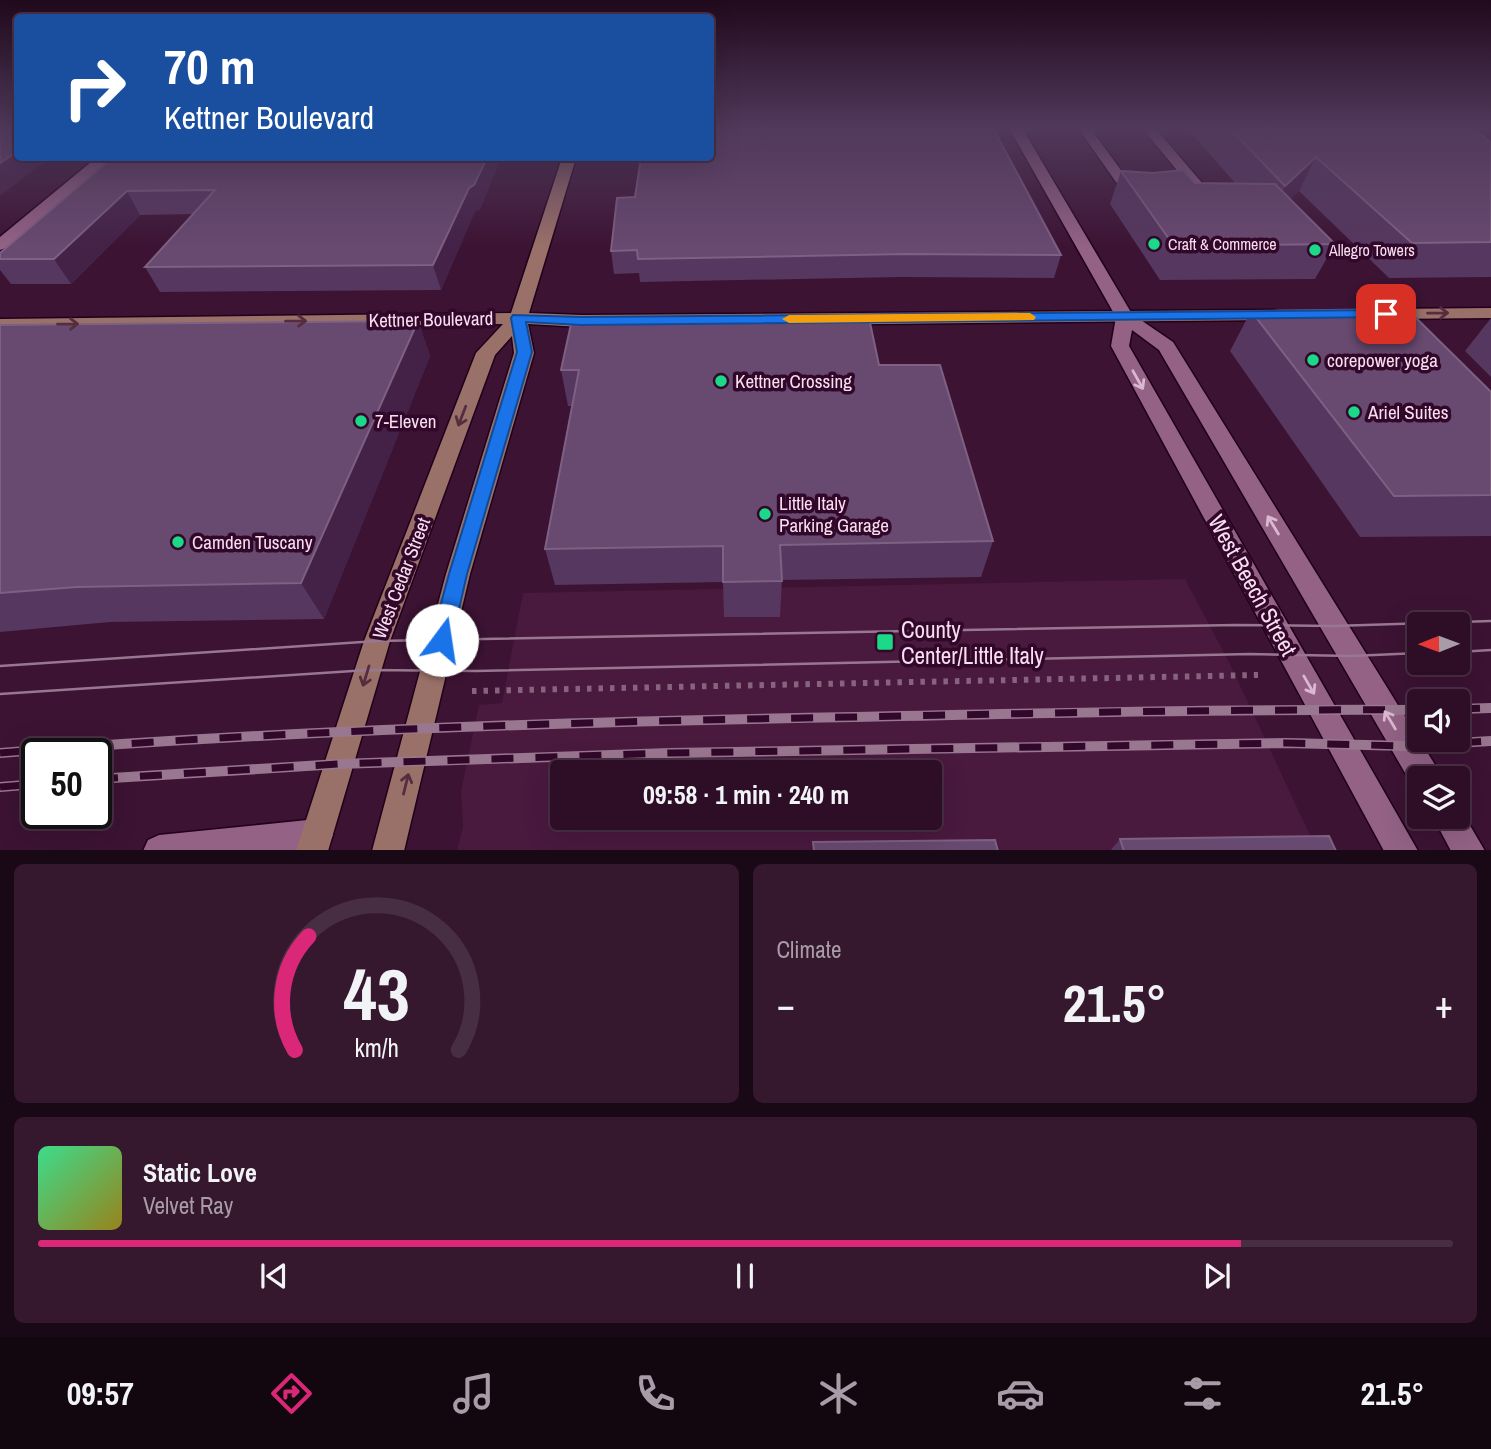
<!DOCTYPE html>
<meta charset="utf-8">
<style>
:root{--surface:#2d0e26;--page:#35172e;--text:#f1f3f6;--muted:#a79ca7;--line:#482e43;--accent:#db2777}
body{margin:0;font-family:"Archivo Narrow",sans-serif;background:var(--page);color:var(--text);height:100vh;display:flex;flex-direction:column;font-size:26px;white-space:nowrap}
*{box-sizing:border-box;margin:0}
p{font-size:23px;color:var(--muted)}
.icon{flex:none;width:38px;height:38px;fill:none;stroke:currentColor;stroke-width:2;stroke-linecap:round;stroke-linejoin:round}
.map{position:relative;height:850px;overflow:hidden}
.panel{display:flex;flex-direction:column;gap:14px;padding:14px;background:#190815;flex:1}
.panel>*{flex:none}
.banner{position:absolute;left:14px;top:14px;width:700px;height:147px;border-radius:7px;box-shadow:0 7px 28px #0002,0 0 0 2px var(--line);background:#1a4fa0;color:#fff;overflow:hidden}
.needle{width:46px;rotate:269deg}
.fabs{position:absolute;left:1407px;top:612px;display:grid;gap:14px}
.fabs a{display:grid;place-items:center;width:63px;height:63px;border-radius:7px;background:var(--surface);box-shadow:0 7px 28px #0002,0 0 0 2px var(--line);font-size:35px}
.speed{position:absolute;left:21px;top:738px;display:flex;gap:14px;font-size:35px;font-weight:700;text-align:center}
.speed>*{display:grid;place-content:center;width:91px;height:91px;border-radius:50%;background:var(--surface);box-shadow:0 7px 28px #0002,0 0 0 2px var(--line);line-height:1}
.speed .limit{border:4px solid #111;border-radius:10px;background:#fff;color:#111}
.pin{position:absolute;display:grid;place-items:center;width:60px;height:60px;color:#fff;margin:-30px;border-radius:14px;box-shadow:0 4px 10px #0006}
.me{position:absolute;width:77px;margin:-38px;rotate:14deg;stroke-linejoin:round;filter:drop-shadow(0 0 5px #0008)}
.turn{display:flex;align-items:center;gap:24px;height:147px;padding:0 35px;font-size:32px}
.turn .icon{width:91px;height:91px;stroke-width:2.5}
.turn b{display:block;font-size:49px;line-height:60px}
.big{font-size:52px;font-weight:700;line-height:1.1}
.panel .widget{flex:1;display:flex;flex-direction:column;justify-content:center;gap:10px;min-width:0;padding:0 24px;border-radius:10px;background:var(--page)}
.panel .dial{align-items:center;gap:0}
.dial svg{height:182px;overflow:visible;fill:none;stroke:var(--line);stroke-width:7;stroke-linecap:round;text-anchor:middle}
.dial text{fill:var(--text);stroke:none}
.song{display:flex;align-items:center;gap:21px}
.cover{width:84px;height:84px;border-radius:10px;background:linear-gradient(135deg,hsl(150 70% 55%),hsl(50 70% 35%))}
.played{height:7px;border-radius:4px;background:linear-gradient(90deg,var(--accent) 85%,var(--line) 85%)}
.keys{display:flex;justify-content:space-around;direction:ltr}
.heat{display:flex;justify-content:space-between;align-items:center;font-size:38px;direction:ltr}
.panel .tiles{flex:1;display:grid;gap:14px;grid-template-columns:1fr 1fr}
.widget:last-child{grid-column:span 2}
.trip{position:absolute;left:550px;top:760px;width:392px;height:70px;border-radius:7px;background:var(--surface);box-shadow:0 7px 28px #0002,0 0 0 2px var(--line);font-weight:700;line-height:70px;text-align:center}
.tab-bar{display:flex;height:112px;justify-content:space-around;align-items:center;background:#12060f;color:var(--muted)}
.tab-bar .icon{width:49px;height:49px}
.tab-bar .current{color:var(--accent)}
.tab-bar b{font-size:32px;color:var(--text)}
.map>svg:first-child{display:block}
</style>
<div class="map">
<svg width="1491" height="851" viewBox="0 0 1491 851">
<rect width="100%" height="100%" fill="#3c1333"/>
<path fill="#49193e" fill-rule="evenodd" d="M 1185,579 L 1230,664 L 1316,848 L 1124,851 L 457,851 L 463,826 L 461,791 L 479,705 L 502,703 L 523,593 ZM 562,772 L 929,772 L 929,817 L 562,817 Z"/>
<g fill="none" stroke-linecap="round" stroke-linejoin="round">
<defs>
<path id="service" d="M 1078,128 L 1090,128 L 1140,196 L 1138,199 L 1128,199 Z
M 1142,128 L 1155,128 L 1215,198 L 1215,204 L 1205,204 Z"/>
<path id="minor" d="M 96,158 L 111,158 L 6,248 L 0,250 L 0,237 Z
M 317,819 L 328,824 L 333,835 L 328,846 L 318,851 L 143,851 L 148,840 L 159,835 Z"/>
<path id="tertiary" d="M 1009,128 L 1022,128 L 1132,314 L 1173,342 L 1437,768 L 1441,779 L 1419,779 L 1419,791 L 1415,790 L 1159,350 L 1132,330 L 1129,346 L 1418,851 L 1384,851 L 1111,346 L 1116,317 Z
M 1458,805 L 1485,851 L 1451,851 L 1433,817 L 1458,817 Z"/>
<path id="secondary" d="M 562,158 L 576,158 L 529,313 L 582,315 L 1275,310 L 1284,315 L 1275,320 L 582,327 L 528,324 L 534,353 L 470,574 L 404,851 L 372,851 L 446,574 L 514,353 L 512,336 L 495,355 L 390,641 L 328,851 L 296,851 L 364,641 L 476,353 L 503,324 L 0,331 L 0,319 L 511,313 Z
M 1491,308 L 1491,318 L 1385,319 L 1376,314 L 1385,309 Z"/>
</defs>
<use href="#service" stroke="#21001a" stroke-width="3"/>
<use href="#minor" stroke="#21001a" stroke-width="3"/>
<use href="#tertiary" stroke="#21001a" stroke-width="3"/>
<use href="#secondary" stroke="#21001a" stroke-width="3"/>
<path stroke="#87637e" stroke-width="6" stroke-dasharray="4.5 7" stroke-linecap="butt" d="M 472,691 L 1258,675"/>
<use href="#service" fill="#936285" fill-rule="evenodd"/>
<use href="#minor" fill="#936285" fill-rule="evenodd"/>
<use href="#tertiary" fill="#936285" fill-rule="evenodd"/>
<use href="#secondary" fill="#9a7169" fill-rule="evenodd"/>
<path stroke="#997790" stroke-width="2.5" d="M 1458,652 L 1491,650
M 0,666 L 377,641 L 1235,625 L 1334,626 L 1491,621
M 0,694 L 368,670 L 476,671 L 1250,654 L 1352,656 L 1419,653"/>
<defs>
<path id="rail" d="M 1458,709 L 1491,708
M 0,753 C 285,730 570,722 855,717 C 1043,713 1231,709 1419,710
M 96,779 L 339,764 L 670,753 L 1287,743 L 1406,746 L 1491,741
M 0,787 L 37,784"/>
</defs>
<use href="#rail" stroke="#997790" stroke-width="10"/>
<use href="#rail" stroke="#310829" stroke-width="7" stroke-dasharray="22" stroke-linecap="butt"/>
</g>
<path fill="#56375f" d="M 1187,128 L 1472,128 L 1491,142 L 1491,277 L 1389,278 L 1299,191 L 1290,199 L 1335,244 L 1315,279 L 1160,280 L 1110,204 L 1121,171 L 1195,183 L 1236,184 Z
M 112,158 L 501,158 L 480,209 L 475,211 L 441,290 L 160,292 L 145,267 L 193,214 L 140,215 L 71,284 L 11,284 L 0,270 L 0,259 Z
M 635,197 L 1061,255 L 1054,278 L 901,277 L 640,282 L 639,273 L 614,274 L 611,251 Z
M 1251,311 L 1491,392 L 1491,536 L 1360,537 L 1230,351 Z
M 1491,318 L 1491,377 L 1465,351 Z
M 418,321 L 430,356 L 324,619 L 110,622 L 0,632 L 0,325 Z
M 879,365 L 993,541 L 981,577 L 782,580 L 780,617 L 724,617 L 723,582 L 555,585 L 545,549 L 572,406 L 568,406 L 561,370 Z
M 1120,839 L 1336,851 L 1110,851 Z"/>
<path fill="#442147" d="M 18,151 L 18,158 L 50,158 L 0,196 L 0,163 Z
M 1316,157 L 1299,191 L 1268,220 L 1285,186 Z
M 487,158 L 501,158 L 480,209 L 475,211 L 441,290 L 433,265 L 469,188 Z
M 127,191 L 140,215 L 71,284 L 54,259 Z
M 418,321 L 430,356 L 324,619 L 301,583 Z"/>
<path fill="#68496f" stroke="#7e6083" stroke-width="2" d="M 0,128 L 18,128 L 18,151 L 0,163 Z
M 710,128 L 993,128 L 1061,255 L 905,254 L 638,259 L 637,250 L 611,251 L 617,198 L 635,197 L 641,158 L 710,158 Z
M 1229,128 L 1472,128 L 1491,142 L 1491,242 L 1412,243 L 1316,157 L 1285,186 Z
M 112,158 L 487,158 L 474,185 L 469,188 L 433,265 L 145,267 L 215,190 L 127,191 L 54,259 L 0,259 L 0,253 Z
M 1183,170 L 1195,183 L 1275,184 L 1335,244 L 1174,246 L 1121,171 L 1153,173 Z
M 1407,309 L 1491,392 L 1491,495 L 1394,496 L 1251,311 Z
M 869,318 L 879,365 L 940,365 L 993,541 L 780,545 L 782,581 L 723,582 L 723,546 L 545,549 L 579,370 L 561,370 L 571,324 Z
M 418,321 L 301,583 L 76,587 L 0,593 L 0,325 Z
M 1329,836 L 1336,851 L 1124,851 L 1120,839 Z
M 995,840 L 998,851 L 814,851 L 813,842 Z"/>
<defs><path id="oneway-shaft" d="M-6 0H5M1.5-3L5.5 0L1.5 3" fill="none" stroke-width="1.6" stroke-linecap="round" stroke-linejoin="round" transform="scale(1.75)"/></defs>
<g stroke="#562d3f">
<use href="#oneway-shaft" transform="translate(1438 313) rotate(-1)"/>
<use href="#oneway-shaft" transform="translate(296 321) rotate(-1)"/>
<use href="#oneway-shaft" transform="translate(68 324) rotate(-1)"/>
<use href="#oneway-shaft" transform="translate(462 416) rotate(111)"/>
<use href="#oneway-shaft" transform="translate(366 676) rotate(107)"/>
<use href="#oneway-shaft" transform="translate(406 784) rotate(-76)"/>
</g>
<g stroke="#dab8d0">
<use href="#oneway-shaft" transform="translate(1138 380) rotate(61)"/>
<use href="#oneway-shaft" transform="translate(1273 525) rotate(-121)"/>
<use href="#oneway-shaft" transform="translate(1309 685) rotate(60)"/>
<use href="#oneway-shaft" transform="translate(1390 720) rotate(-121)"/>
</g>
<linearGradient id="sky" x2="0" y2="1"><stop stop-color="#210a1c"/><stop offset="0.52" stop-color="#50395b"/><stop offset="1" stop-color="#50395b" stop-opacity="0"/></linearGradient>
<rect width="1491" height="247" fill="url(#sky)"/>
<path fill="#1a73e8" stroke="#114b97" stroke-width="2" d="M 1386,310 L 1391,311 L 1391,317 L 582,325 L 526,322 L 532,352 L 467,574 L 452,640 L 449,647 L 442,649 L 434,647 L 431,640 L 449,574 L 517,352 L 511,318 L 513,315 L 582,317 Z"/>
<path fill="#f59e0b" d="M 1030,313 L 1036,317 L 1034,320 L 789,323 L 782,319 L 789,315 Z"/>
<g fill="#1bd988" stroke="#310829" stroke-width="2.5">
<circle cx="1154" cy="244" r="7"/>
<circle cx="1315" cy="250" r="7"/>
<circle cx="1313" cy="360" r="7"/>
<circle cx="721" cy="381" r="7"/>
<circle cx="1354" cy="412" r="7"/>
<circle cx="361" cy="421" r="7"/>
<circle cx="765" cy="514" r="7"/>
<circle cx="178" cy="542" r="7"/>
<rect x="876" y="633" width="18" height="18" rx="3.5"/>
</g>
<g text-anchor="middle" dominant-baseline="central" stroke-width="7" stroke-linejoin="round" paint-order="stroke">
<g font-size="16" fill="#f9ddf0" stroke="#310829" text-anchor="start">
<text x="1168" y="244">Craft &amp; Commerce</text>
<text x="1329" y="250">Allegro Towers</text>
</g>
<g font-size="19" fill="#f9ddf0" stroke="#310829">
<text transform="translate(431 319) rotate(-1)">Kettner Boulevard</text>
<text transform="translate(401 578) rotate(-69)">West Cedar Street</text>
</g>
<g font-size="19" fill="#f9ddf0" stroke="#310829" text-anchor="start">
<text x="1327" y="360">corepower yoga</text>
<text x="735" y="381">Kettner Crossing</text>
<text x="1368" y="412">Ariel Suites</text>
<text x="375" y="421">7-Eleven</text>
<text x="779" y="503">Little Italy<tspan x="779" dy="22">Parking Garage</tspan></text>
<text x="192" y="542">Camden Tuscany</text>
</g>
<g font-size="23" fill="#f9ddf0" stroke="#310829">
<text transform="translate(1253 585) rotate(61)">West Beech Street</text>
</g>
<g font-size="23" fill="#f9ddf0" stroke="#310829" text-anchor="start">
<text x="901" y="629">County<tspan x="901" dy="26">Center/Little Italy</tspan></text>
</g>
</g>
</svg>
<div class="fabs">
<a><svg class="needle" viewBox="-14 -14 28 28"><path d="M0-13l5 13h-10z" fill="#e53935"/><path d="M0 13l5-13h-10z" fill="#a79ca7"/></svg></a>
<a><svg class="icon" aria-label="sound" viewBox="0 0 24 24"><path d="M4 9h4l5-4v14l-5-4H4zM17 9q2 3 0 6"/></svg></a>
<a><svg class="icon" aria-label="layers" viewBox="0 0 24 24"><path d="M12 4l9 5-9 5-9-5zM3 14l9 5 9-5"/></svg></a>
</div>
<div class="speed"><div class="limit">50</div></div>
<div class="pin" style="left:1386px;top:314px;background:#d93025"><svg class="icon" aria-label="arrive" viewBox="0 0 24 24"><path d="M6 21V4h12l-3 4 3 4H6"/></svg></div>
<svg class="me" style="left:442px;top:640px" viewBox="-20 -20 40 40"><circle r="19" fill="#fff"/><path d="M0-13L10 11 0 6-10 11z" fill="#1a73e8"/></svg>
<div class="trip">09:58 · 1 min · 240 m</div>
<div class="banner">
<div class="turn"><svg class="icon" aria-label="right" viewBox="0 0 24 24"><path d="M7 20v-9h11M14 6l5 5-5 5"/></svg><div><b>70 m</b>Kettner Boulevard</div></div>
</div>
</div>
<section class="panel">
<div class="tiles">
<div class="widget dial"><svg viewBox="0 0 100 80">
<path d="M14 69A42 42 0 1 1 86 69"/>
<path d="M14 69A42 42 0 0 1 20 19" stroke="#db2777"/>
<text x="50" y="56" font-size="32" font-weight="700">43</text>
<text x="50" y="72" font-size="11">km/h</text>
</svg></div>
<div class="widget"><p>Climate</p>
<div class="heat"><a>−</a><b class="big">21.5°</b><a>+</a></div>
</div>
<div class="widget">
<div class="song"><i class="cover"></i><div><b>Static Love</b><p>Velvet Ray</p></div></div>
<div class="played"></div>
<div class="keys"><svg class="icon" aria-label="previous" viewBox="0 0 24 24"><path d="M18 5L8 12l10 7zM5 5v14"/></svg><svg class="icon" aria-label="pause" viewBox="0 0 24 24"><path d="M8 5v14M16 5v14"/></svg><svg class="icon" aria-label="next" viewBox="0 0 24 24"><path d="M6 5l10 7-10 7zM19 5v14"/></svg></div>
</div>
</div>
</section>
<nav class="tab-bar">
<b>09:57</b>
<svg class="icon current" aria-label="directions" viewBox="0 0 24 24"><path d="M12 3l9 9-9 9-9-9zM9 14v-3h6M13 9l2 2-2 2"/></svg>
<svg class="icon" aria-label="music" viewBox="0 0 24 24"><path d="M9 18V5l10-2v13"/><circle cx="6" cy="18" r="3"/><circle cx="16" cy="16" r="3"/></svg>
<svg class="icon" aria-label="phone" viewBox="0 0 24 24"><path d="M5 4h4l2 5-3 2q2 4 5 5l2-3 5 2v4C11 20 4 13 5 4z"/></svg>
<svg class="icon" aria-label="climate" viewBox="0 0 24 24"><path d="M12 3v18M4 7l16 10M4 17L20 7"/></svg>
<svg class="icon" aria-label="car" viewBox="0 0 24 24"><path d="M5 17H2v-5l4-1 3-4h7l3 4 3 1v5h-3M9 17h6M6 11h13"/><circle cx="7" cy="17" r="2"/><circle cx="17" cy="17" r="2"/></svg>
<svg class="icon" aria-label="filters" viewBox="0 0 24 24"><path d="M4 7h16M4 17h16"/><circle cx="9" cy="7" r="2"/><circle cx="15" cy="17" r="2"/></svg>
<b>21.5°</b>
</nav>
